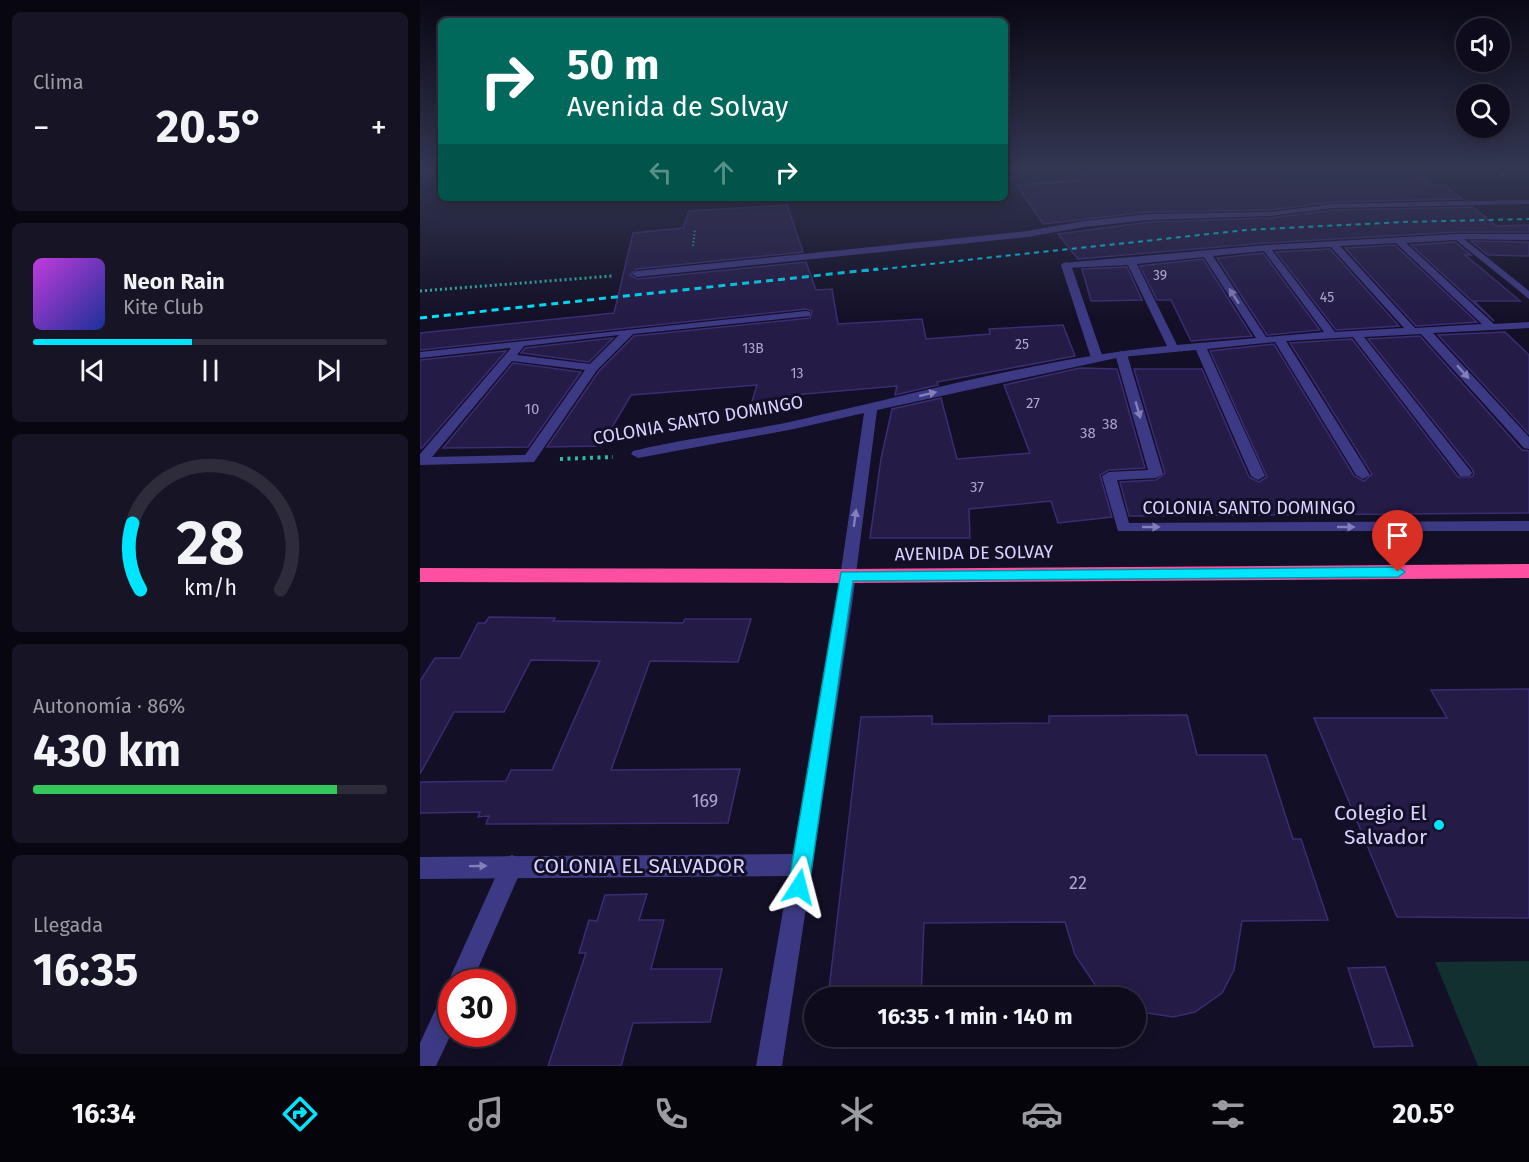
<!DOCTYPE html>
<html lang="es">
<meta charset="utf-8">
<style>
:root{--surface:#0e0b1c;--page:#171425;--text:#f1f3f6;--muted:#9b9ba3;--line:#2e2b3b;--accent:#00e5ff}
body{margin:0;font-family:"Fira Sans",sans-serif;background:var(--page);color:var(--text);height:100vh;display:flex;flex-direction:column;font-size:22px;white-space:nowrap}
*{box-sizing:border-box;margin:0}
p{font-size:20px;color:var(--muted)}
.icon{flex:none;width:33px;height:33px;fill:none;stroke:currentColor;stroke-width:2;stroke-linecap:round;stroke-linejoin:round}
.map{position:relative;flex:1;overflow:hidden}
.sheet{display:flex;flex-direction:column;gap:12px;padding:12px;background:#08060f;width:420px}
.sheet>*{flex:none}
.guide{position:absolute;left:18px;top:18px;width:570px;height:183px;border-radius:9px;box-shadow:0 3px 15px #0003,0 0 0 2px var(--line);background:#00695c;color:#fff;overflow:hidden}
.controls{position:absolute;left:1036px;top:18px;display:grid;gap:12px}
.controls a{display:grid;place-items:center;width:54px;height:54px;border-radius:50%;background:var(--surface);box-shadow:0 3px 15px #0003,0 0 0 2px var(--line);font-size:30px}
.speed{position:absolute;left:18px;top:969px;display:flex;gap:12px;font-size:30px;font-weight:700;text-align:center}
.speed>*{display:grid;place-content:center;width:78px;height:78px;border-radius:50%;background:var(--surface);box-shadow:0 3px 15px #0003,0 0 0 2px var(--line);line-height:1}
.speed .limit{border:9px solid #d22;background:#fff;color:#111}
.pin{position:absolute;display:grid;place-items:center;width:51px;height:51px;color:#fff;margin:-62px -26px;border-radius:50% 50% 50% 0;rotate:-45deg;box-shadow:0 0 6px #0007}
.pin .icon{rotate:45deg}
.me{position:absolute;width:66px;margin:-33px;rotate:9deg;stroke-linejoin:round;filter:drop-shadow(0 0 4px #0008)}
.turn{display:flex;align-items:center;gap:21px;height:126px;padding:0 30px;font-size:27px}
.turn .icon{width:78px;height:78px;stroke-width:2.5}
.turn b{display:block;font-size:42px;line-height:51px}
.lanes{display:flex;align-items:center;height:57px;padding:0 30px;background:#0003;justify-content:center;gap:30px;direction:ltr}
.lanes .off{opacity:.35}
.big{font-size:45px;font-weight:700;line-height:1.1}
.sheet .card{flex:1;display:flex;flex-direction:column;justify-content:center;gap:9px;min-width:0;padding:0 21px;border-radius:9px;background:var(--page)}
.sheet .dial{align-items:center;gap:0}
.dial svg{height:156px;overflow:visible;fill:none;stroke:var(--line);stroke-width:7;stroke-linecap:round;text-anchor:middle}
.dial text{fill:var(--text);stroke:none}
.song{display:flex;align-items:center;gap:18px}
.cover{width:72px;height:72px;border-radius:9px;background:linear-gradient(135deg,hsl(290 70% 55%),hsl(230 70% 35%))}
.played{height:6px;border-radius:3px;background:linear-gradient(90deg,var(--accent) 45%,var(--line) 45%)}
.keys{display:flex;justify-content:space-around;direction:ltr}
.heat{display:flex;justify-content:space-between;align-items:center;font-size:33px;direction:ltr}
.charge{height:9px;border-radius:4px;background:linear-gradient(90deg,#34c759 86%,var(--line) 0)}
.trip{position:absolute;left:384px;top:987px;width:342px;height:60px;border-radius:30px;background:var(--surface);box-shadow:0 3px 15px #0003,0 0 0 2px var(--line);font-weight:700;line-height:60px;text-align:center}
.tabs{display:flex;height:96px;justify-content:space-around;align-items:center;background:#06040b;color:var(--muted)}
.tabs .icon{width:42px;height:42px}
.tabs .selected{color:var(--accent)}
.tabs b{font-size:27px;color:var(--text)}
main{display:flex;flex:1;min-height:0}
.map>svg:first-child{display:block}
</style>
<main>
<section class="sheet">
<div class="card"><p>Clima</p>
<div class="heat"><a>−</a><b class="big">20.5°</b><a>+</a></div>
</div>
<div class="card">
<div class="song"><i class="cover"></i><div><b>Neon Rain</b><p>Kite Club</p></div></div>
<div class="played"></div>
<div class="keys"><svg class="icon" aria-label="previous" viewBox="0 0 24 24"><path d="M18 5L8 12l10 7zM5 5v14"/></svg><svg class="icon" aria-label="pause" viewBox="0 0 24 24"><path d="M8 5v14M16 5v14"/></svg><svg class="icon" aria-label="next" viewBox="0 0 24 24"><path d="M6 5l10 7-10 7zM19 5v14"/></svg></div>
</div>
<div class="card dial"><svg viewBox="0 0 100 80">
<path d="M14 69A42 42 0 1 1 86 69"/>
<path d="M14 69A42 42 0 0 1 10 35" stroke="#00e5ff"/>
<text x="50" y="56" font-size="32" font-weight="700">28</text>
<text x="50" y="72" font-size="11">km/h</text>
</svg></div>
<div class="card"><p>Autonomía · 86%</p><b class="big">430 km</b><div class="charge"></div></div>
<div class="card"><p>Llegada</p><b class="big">16:35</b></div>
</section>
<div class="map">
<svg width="1109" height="1066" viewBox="0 0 1109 1066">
<rect width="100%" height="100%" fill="#130f26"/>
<path fill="#12302f" d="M 1109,961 L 1109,1066 L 1058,1066 L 1015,962 Z"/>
<path fill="#241b47" stroke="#3b2d73" stroke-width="1.5" d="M 656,168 L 990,168 L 1011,185 L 1025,185 L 1042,199 L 914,202 L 850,210 L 728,212 L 623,224 L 597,185 L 665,180 Z
M 367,205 L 383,252 L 217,269 L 210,275 L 217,279 L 386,262 L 396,290 L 412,289 L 418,324 L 502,319 L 506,339 L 570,334 L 569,329 L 643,325 L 655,356 L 517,382 L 518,385 L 475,395 L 477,386 L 373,395 L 369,410 L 329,411 L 337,385 L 211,395 L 181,446 L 127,447 L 179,371 L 214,336 L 390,318 L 392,311 L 386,309 L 0,350 L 0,333 L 194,313 L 213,233 L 263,228 L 269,211 Z
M 1053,207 L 1076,226 L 1109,225 L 1109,232 L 1038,232 L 846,243 L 658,259 L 638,234 L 728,222 L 850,218 L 914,210 Z
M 1051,241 L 1109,242 L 1109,256 L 1068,255 Z
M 1035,242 L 1051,255 L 1045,255 L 1100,301 L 1054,301 L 1074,321 L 991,245 Z
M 975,245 L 1057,322 L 996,326 L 925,248 Z
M 910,249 L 979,326 L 916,330 L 856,252 Z
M 843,253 L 900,330 L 847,335 L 797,258 Z
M 783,259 L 832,336 L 771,341 L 751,300 L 737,300 L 720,266 Z
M 707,267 L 722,300 L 671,301 L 662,269 Z
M 1085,332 L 1109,355 L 1109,434 L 1018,335 Z
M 1000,336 L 1102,450 L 1109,451 L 1109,513 L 709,516 L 700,482 L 736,480 L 745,473 L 714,369 L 782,369 L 829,477 L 839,482 L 847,477 L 790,351 L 854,344 L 934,476 L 944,481 L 952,474 L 870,343 L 932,339 L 1038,477 L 1052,477 L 1054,474 L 1052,469 L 948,339 Z
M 193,338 L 169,362 L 101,353 L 105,348 Z
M 86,351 L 2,448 L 0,448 L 0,360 Z
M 93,363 L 161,372 L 108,447 L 23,448 Z
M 660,368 L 697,369 L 725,468 L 689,470 L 680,475 L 692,517 L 638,523 L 631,501 L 549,509 L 550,538 L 450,538 L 461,459 L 472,409 L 521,398 L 537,459 L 610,453 L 584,385 Z
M 69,617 L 135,618 L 133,621 L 263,623 L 265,619 L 331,619 L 318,662 L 230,661 L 191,770 L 320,769 L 308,823 L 66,824 L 69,816 L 58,817 L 60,812 L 0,813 L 0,782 L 86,781 L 91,770 L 132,770 L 180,661 L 111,660 L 84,712 L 34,712 L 0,774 L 0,681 L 15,658 L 40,658 L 58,623 L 65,623 Z
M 1109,689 L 1109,918 L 977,917 L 894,718 L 1027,718 L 1011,690 Z
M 767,715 L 777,755 L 846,755 L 873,839 L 881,839 L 908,920 L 822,921 L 814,970 L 802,993 L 775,1012 L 753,1017 L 716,1011 L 716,998 L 690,998 L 676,986 L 655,955 L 645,922 L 504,923 L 501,998 L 408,998 L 441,717 L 512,716 L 512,724 L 629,723 L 629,716 Z
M 227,894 L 219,920 L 244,920 L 231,969 L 302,969 L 290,1022 L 213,1023 L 201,1066 L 128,1066 L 166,953 L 159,953 L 169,920 L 177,921 L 185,895 Z
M 965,967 L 993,1046 L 954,1047 L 928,968 Z"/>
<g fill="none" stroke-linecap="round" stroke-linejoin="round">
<path stroke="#2fb8b0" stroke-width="2" stroke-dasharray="1.5 2" stroke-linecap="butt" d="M 1081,168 L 1084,179
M 273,246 L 275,229"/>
<path stroke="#2fb8b0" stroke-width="3" stroke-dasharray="2 3" stroke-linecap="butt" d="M 0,291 L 192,276"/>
<path stroke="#2fb8b0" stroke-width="4" stroke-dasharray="3 4.5" stroke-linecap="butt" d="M 140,459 L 193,457"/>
<path fill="#3d3a85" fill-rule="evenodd" d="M 1038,234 L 1109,234 L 1109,240 L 1035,239 L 1034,237 Z
M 646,262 L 651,265 L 683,358 L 681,360 L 673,360 L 671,358 L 641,265 Z
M 701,351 L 707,354 L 743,474 L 736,478 L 697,480 L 709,523 L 1109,521 L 1109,531 L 698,531 L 682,476 L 689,472 L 728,470 L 695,354 Z
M 92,855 L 100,858 L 103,866 L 52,982 L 32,982 L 32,1032 L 16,1066 L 0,1066 L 0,1043 L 23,993 L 31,990 L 28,982 L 84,858 Z"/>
<path fill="#3d3a85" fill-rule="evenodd" d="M 1109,200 L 1109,204 L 914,208 L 850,216 L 728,220 L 664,227 L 607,237 L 217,277 L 212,274 L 217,271 L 607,231 L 664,221 L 728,214 L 850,212 L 914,204 Z
M 1038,234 L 1109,291 L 1109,299 L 1036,240 L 986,243 L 1074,324 L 1109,322 L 1109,328 L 1013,333 L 1109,437 L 1109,449 L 1104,448 L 1001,334 L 944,337 L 1050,470 L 1052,473 L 1050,476 L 1040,476 L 933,337 L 866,341 L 950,475 L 943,479 L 936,475 L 855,342 L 787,349 L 845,476 L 838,480 L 831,476 L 776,350 L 701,357 L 457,410 L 432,605 L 362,1066 L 336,1066 L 369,876 L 0,879 L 0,857 L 373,854 L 416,605 L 444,413 L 374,429 L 218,458 L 211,454 L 213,451 C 269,437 327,432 383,419 C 502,392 624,358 747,346 L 708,265 L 646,268 L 641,265 L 643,263 L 846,245 ZM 976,243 L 1062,324 L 995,328 L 920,246 ZM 911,247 L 984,328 L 915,332 L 852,250 ZM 844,251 L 904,332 L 846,337 L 793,256 ZM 784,257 L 836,338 L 757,345 L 717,264 Z
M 386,311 L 390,312 L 390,316 L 213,334 L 177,370 L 114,462 L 0,465 L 0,454 L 91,348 L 0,358 L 0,352 ZM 199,335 L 170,364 L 97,355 L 104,346 ZM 92,361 L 165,370 L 105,455 L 12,457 Z"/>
<path fill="#ff4fa3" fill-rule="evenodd" d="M 1109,564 L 1109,578 L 426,583 L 0,582 L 0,568 L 426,569 Z"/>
<path stroke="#00e5ff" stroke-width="2" stroke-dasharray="5 4.5" stroke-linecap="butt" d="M 444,271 L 827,230 L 982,222 L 1109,219"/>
<path stroke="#00e5ff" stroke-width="3" stroke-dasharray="7 5" stroke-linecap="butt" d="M 0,318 L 458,269"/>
</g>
<defs><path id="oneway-solid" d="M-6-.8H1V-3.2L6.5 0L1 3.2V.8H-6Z" transform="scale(1.5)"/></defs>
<g fill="#837fbc">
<use href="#oneway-solid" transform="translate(814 296) rotate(-123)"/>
<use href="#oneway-solid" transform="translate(1043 372) rotate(48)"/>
<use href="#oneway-solid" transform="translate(508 394) rotate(-13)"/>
<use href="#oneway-solid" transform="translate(718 410) rotate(74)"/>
<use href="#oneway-solid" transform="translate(435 518) rotate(-82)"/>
<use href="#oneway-solid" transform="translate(731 527)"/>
<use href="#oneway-solid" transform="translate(926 527)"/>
<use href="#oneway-solid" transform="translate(58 866) rotate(-1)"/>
</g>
<linearGradient id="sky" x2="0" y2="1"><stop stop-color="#0a0815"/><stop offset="0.53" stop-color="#333752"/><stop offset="1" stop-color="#333752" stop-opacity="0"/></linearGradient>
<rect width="1109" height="318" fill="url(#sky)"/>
<path fill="#00e5ff" stroke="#0095a6" stroke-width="1.5" d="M 978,567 L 985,572 L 978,577 L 433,581 L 389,887 L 386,894 L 379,897 L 371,894 L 368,887 L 421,572 Z"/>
<circle fill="#00e5ff" stroke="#130f26" stroke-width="2" cx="1019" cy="825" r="6"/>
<g text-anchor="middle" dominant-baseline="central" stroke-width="6" stroke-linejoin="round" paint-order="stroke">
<g font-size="14" fill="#aca6d1">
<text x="740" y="275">39</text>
<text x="907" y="297">45</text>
<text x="602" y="344">25</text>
<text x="333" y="348">13B</text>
<text x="377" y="373">13</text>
</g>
<g font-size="15" fill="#aca6d1">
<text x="613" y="403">27</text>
<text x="112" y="409">10</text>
<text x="690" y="424">38</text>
<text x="668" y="433">38</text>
<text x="557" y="487">37</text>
</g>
<g font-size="18" fill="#d9d4ff" stroke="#130f26">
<text transform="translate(278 420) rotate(-10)">COLONIA SANTO DOMINGO</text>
<text x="829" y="508">COLONIA SANTO DOMINGO</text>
<text transform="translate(554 553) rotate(-1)">AVENIDA DE SOLVAY</text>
</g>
<g font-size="18" fill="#aca6d1">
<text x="285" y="801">169</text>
<text x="658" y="883">22</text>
</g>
<g font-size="21" fill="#d9d4ff" stroke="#130f26" text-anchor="end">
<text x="1007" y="813">Colegio El<tspan x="1007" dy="24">Salvador</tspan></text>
</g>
<g font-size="21" fill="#d9d4ff" stroke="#130f26">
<text x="219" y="866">COLONIA EL SALVADOR</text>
</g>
</g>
</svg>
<div class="controls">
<a><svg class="icon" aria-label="sound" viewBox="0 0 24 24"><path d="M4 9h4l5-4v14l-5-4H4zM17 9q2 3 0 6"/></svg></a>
<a><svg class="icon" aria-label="search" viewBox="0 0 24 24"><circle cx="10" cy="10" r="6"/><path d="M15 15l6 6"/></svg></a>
</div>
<div class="speed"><div class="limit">30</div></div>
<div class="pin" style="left:978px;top:572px;background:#d93025"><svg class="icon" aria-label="arrive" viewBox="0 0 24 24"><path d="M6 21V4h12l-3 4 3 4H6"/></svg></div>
<svg class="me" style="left:379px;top:887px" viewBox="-20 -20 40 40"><path d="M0-17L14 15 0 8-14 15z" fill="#00e5ff" stroke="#fff" stroke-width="4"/></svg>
<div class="trip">16:35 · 1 min · 140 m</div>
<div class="guide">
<div class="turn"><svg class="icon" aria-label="right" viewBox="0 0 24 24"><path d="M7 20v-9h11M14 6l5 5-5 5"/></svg><div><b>50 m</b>Avenida de Solvay</div></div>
<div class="lanes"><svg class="icon off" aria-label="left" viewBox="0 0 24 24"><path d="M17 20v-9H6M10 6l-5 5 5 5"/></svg><svg class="icon off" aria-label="ahead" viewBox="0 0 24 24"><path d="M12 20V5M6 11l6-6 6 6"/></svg><svg class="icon" aria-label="right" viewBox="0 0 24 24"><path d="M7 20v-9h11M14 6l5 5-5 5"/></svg></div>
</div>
</div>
</main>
<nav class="tabs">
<b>16:34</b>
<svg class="icon selected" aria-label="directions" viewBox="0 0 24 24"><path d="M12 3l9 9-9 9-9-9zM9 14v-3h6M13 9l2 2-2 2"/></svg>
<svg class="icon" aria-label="music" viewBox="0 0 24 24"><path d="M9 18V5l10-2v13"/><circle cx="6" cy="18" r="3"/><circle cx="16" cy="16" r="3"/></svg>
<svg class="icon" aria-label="phone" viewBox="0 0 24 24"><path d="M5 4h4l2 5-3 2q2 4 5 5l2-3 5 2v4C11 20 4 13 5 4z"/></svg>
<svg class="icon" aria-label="climate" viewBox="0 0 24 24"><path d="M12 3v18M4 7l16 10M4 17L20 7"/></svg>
<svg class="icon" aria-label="car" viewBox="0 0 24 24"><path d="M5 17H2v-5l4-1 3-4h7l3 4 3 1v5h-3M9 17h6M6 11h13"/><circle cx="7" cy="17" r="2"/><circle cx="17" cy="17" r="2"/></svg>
<svg class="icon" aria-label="filters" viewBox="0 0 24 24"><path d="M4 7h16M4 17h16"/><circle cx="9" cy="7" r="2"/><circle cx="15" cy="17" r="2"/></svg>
<b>20.5°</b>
</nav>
